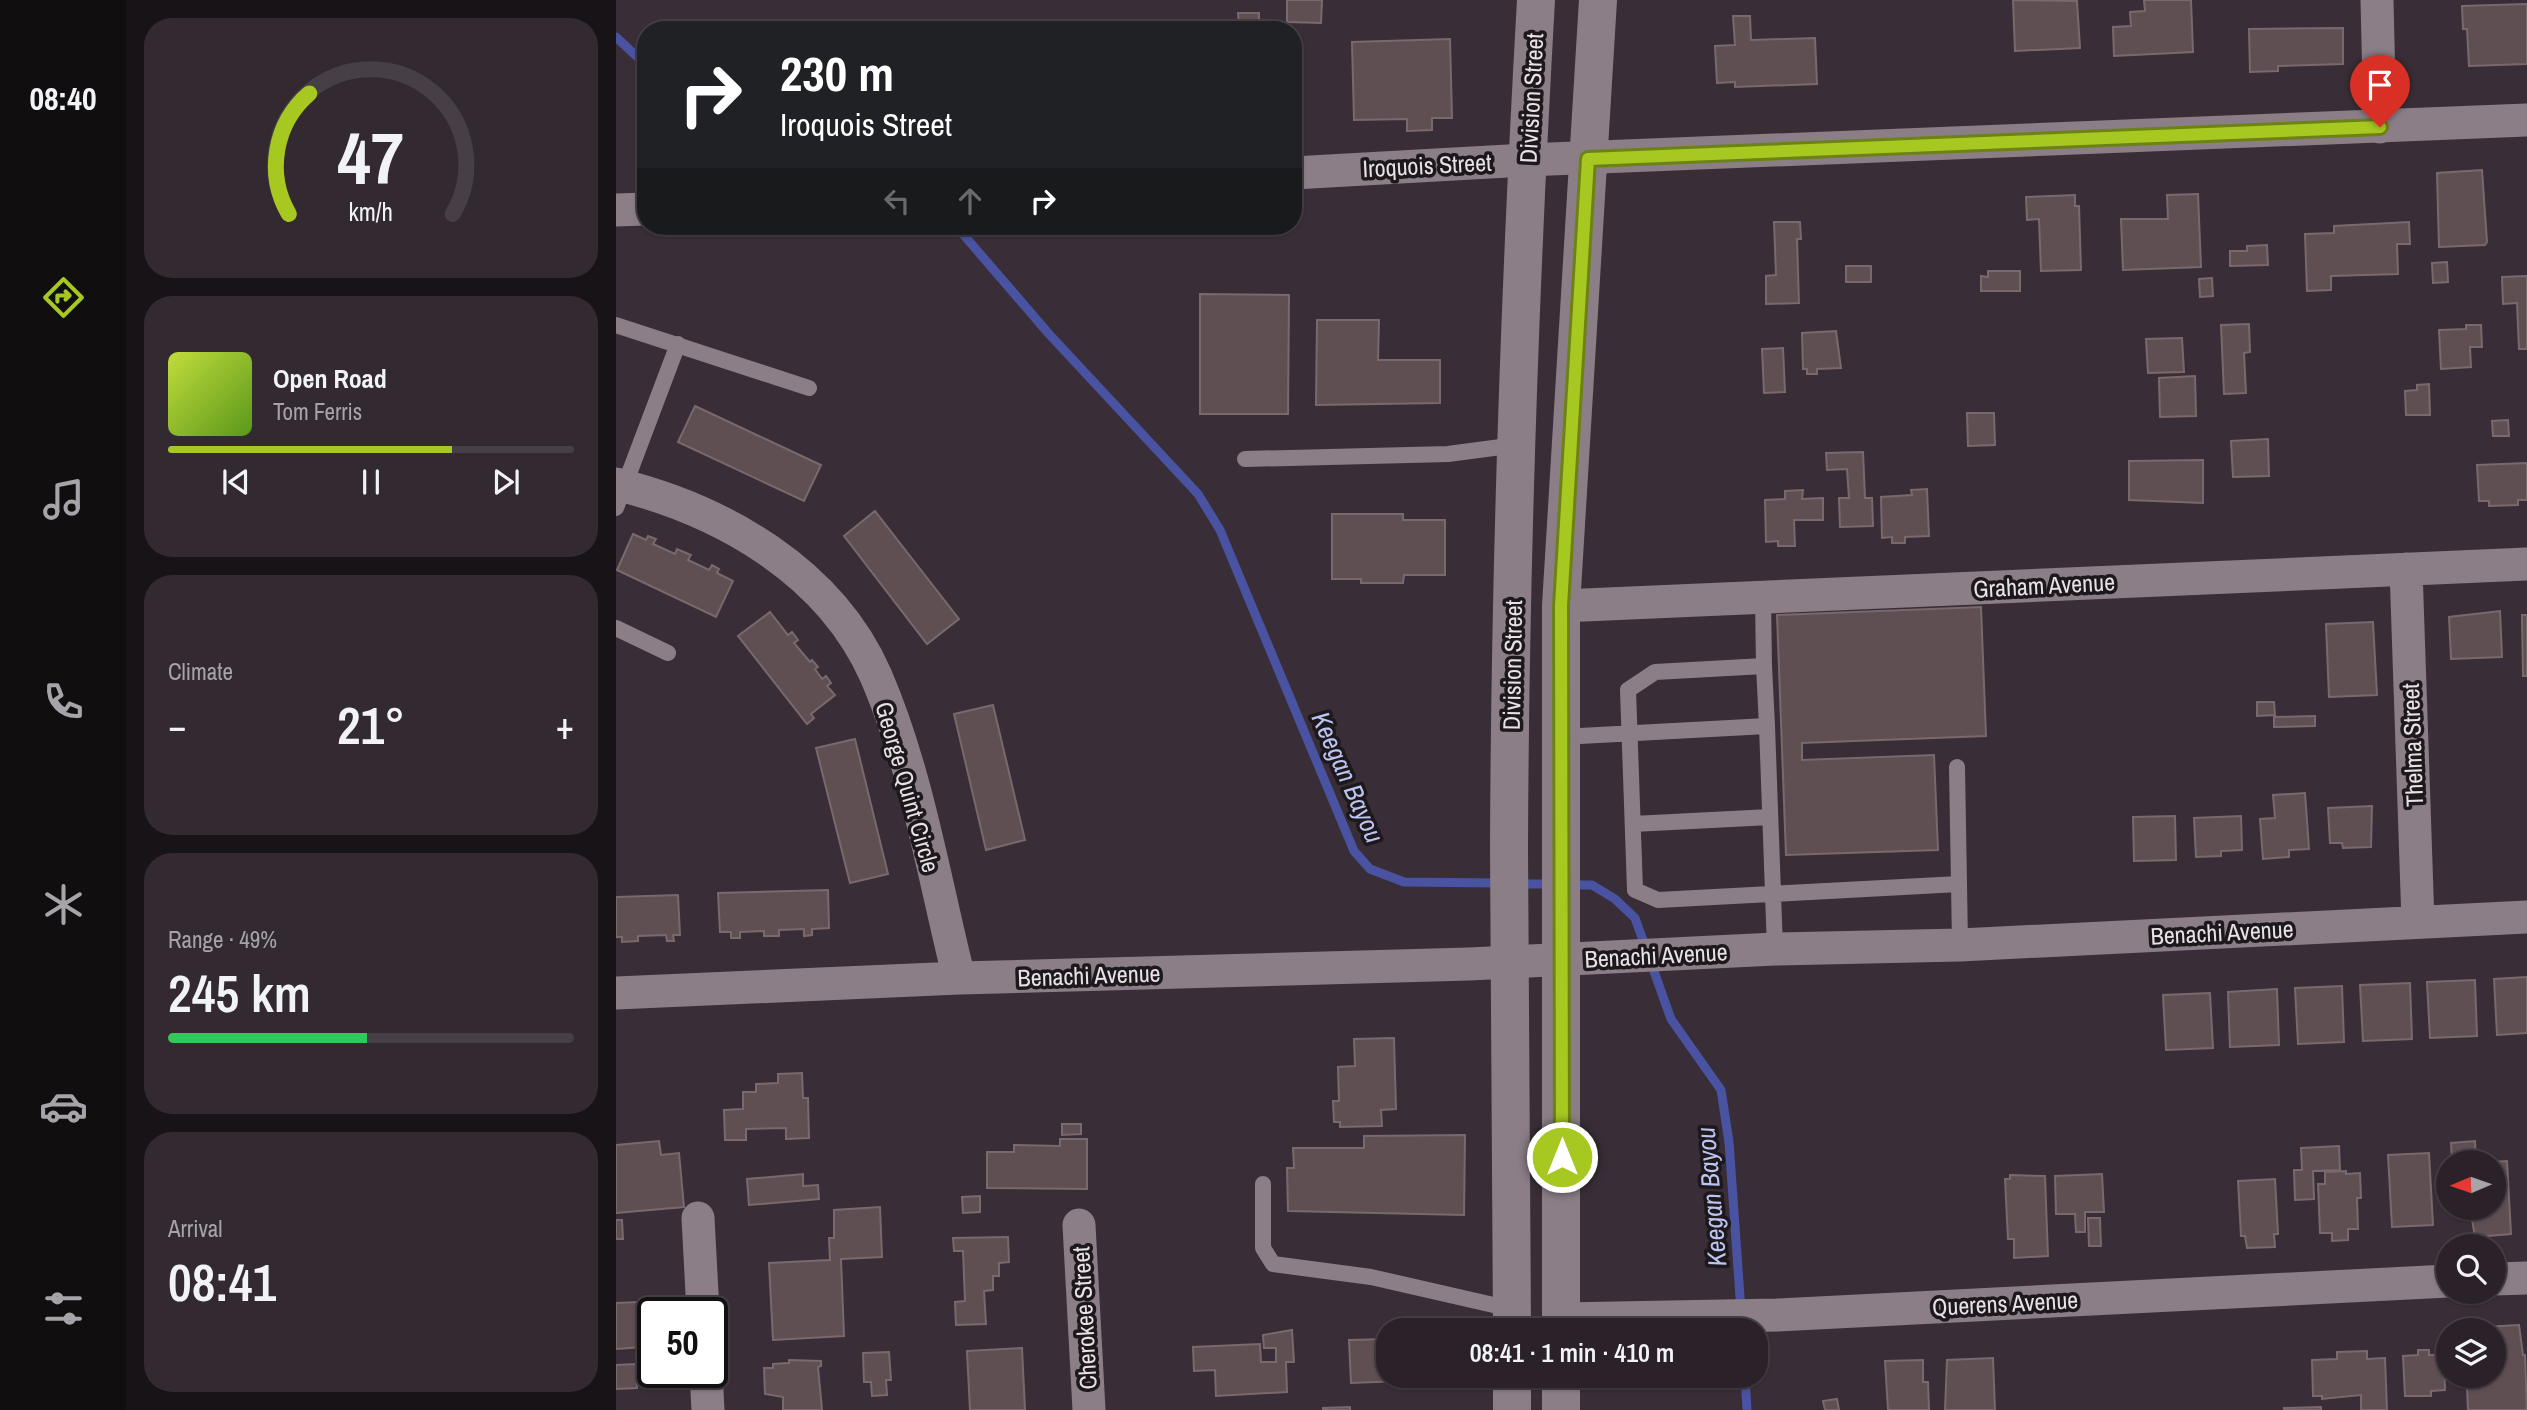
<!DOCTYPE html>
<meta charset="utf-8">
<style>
:root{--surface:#2b2229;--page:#332a31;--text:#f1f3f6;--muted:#a6a4a8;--line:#473f46;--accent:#a6c820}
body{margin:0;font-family:"Archivo Narrow",sans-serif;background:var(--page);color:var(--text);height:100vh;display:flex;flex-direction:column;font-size:26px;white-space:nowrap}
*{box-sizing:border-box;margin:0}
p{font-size:23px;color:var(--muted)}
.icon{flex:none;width:38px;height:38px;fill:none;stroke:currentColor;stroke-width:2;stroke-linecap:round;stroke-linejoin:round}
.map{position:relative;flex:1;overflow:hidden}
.drawer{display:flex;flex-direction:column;gap:18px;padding:18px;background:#181317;width:490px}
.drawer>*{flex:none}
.banner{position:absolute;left:21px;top:21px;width:665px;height:214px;border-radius:28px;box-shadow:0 2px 5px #0004,0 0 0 2px var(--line);background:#202124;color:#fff;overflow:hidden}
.needle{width:46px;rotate:268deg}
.fabs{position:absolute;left:1820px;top:1150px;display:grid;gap:14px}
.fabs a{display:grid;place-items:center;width:70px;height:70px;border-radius:50%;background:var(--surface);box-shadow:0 2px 5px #0004,0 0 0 2px var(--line);font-size:35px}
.speed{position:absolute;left:21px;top:1297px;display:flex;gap:14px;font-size:35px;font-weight:700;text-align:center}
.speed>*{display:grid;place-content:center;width:91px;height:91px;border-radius:50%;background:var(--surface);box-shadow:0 2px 5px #0004,0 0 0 2px var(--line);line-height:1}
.speed .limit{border:4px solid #111;border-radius:10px;background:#fff;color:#111}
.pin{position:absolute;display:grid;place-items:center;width:60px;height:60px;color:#fff;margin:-72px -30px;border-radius:50% 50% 50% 0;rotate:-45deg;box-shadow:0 0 7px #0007}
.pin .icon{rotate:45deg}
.me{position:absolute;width:77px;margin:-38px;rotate:0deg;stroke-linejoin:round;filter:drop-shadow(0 0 5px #0008)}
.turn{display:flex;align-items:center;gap:24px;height:147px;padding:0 28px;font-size:32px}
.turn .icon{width:91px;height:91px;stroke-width:2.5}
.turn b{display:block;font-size:49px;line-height:60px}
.lanes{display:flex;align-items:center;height:66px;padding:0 28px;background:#0003;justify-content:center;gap:35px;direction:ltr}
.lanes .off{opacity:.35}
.big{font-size:52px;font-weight:600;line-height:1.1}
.drawer .card{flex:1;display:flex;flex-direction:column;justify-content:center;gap:10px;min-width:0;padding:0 24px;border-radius:28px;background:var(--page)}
.drawer .dial{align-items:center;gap:0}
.dial svg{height:182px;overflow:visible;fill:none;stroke:var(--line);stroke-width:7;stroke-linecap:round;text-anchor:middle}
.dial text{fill:var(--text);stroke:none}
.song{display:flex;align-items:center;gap:21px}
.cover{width:84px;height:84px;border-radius:10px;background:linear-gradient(135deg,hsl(70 70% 55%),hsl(90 70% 35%))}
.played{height:7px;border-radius:4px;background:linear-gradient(90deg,var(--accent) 70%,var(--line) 70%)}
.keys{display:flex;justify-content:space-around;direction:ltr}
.heat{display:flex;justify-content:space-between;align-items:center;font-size:38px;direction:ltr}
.charge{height:10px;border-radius:5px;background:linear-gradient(90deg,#34c759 49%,var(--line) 0)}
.trip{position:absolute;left:760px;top:1318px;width:392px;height:70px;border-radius:28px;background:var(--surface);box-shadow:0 2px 5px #0004,0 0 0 2px var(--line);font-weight:600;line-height:70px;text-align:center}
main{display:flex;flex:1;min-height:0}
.tabs{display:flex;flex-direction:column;width:126px;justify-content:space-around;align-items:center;background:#110e10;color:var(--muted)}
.tabs .icon{width:49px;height:49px}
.tabs .current{color:var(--accent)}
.tabs b{font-size:32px;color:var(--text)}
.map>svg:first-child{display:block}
</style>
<main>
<nav class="tabs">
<b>08:40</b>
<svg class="icon current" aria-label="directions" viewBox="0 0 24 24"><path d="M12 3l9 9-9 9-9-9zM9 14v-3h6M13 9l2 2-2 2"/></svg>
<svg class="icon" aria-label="music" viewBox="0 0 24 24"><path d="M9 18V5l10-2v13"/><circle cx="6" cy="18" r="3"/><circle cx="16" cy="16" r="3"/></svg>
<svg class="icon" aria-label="phone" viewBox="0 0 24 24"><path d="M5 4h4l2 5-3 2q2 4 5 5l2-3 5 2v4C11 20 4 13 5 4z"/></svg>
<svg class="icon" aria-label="climate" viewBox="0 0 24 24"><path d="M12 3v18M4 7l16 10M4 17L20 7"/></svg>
<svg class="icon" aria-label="car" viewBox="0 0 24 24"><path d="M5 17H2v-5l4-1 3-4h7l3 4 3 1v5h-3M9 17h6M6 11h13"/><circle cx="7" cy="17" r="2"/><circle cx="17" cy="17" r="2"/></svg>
<svg class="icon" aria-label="filters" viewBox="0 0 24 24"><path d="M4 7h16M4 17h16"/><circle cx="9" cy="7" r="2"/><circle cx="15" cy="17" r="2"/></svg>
</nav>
<section class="drawer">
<div class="card dial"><svg viewBox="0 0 100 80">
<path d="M14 69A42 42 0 1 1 86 69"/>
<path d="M14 69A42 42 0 0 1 23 16" stroke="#a6c820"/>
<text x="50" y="56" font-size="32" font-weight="700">47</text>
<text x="50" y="72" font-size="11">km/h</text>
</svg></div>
<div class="card">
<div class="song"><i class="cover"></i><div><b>Open Road</b><p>Tom Ferris</p></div></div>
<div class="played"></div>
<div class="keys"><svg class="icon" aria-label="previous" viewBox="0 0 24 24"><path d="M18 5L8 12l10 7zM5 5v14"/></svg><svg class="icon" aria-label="pause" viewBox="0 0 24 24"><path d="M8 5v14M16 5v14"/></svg><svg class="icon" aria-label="next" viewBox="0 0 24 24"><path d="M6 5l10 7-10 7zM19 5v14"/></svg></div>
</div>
<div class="card"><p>Climate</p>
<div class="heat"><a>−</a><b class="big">21°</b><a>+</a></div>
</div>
<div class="card"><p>Range · 49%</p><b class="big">245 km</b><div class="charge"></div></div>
<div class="card"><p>Arrival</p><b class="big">08:41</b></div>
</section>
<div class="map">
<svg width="1911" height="1410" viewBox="0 0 1911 1410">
<rect width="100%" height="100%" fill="#392e37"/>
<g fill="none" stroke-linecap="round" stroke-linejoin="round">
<path stroke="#4a52a2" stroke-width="9" d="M 0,37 L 30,65
M 340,226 L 433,334 L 582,494 L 604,530 L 738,851 L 754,869 L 788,882 L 883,883
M 901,884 L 936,884
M 953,885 L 976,885 L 999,899 L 1019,918 L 1055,1019 L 1105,1090 L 1113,1142 L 1125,1311
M 1129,1376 L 1131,1410"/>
</g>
<path fill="#5f4f52" stroke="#79696c" stroke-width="2" d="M 671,0 L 706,0 L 705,23 L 671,22 Z
M 1397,0 L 1461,1 L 1464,48 L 1399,51 Z
M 1528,0 L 1575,0 L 1577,52 L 1498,56 L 1497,27 L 1515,26 L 1514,12 L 1529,11 Z
M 1911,4 L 1911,64 L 1853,66 L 1851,29 L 1847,29 L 1846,6 Z
M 622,13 L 643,13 L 643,30 L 623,30 Z
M 1117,16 L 1134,16 L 1135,40 L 1199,38 L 1201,84 L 1119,87 L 1119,82 L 1101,83 L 1099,46 L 1119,45 Z
M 1727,28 L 1727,64 L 1662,66 L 1662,71 L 1634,72 L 1633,29 Z
M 834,39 L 836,118 L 816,118 L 816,130 L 791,131 L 791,119 L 738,120 L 736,42 Z
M 1866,170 L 1871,242 L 1869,245 L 1823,247 L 1821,173 Z
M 1582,194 L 1585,267 L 1507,270 L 1505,219 L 1552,219 L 1551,195 Z
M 1459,195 L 1459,206 L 1463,206 L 1465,270 L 1425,271 L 1423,219 L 1411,220 L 1410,197 Z
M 1158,222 L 1184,222 L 1185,239 L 1181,239 L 1183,303 L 1150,304 L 1150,276 L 1160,275 Z
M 1793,222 L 1794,244 L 1781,244 L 1782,274 L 1715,276 L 1715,290 L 1691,291 L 1689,234 L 1718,233 L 1718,226 Z
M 1651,245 L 1652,265 L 1614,266 L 1614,251 L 1631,251 L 1631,246 Z
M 1831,262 L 1832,282 L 1817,283 L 1816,263 Z
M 1230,266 L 1255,266 L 1255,282 L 1230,282 Z
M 1372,271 L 1404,271 L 1404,291 L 1365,291 L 1365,276 L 1372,277 Z
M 1911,276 L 1911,349 L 1903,349 L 1901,303 L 1887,304 L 1886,277 Z
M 1596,278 L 1597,296 L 1584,297 L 1583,279 Z
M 584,294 L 673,295 L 672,414 L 584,414 Z
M 701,320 L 763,320 L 762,360 L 824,360 L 824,403 L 700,405 Z
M 1633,324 L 1634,352 L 1628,353 L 1630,393 L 1608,394 L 1605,325 Z
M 1850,325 L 1865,325 L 1866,347 L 1854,347 L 1855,367 L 1825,369 L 1823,330 L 1850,329 Z
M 1220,331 L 1225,368 L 1201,369 L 1201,374 L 1191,374 L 1191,369 L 1187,369 L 1186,333 Z
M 1566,338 L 1568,372 L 1532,373 L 1530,339 Z
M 1167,348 L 1169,392 L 1148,393 L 1146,349 Z
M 1579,376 L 1580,416 L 1544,417 L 1543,378 Z
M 1813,384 L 1814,415 L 1790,415 L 1789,391 L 1801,390 L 1801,385 Z
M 79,406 L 205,465 L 188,501 L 62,442 Z
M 1351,413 L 1378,413 L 1379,445 L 1352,446 Z
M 1892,420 L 1893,436 L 1877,436 L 1876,421 Z
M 1652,439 L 1653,476 L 1617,477 L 1615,441 Z
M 1247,452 L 1249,498 L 1256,498 L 1257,526 L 1224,527 L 1223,498 L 1233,498 L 1231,469 L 1211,470 L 1210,453 Z
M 1587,460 L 1587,503 L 1513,500 L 1513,461 Z
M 1911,463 L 1911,500 L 1902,500 L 1902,505 L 1873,506 L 1873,501 L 1863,501 L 1861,465 Z
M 1311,489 L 1313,536 L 1289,537 L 1289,543 L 1276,543 L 1276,537 L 1266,538 L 1265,497 L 1296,495 L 1295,490 Z
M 1187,490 L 1186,499 L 1207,498 L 1207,520 L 1178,520 L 1179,546 L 1162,546 L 1162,541 L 1150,542 L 1149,500 L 1169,499 L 1169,491 Z
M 259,511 L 343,619 L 311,644 L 228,536 Z
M 716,514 L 787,514 L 787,520 L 829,520 L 829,575 L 788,575 L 787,583 L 745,583 L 745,579 L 716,579 Z
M 17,534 L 30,540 L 32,536 L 40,539 L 37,544 L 59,554 L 61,549 L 75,555 L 72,560 L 93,570 L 96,565 L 103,569 L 101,573 L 117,581 L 100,617 L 1,570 Z
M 1365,607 L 1370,736 L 1186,743 L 1186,760 L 1318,755 L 1322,850 L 1170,855 L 1161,615 Z
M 1884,611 L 1886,657 L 1835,659 L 1833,617 Z
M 154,612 L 172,635 L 176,632 L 182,640 L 178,643 L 194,662 L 196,660 L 202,667 L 199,669 L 206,679 L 210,676 L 215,683 L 211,686 L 219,695 L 195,714 L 198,718 L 191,724 L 122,636 Z
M 1906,615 L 1911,615 L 1911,676 L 1907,676 Z
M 1757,622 L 1761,695 L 1713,697 L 1710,624 Z
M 1641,702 L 1658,702 L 1659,715 L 1641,716 Z
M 377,705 L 409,840 L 370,850 L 338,714 Z
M 1699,716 L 1699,726 L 1658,727 L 1658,717 Z
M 239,739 L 272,874 L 234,883 L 200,748 Z
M 1689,793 L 1693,849 L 1673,850 L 1673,857 L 1647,859 L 1644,819 L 1659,818 L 1657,795 Z
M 1756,806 L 1755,847 L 1727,848 L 1726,843 L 1714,843 L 1712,808 Z
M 1559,816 L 1560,860 L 1518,861 L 1517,817 Z
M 1625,816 L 1626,850 L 1605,851 L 1605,856 L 1580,857 L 1578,818 Z
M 212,890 L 213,928 L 196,929 L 196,935 L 188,936 L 188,929 L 163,930 L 163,936 L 148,936 L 148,931 L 124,932 L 124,938 L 115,938 L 115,932 L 104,932 L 102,893 Z
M 62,895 L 64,935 L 57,935 L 58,941 L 51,941 L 50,935 L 22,936 L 22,941 L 6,942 L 6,937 L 0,937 L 0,897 Z
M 1911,977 L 1911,1033 L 1881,1035 L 1878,979 Z
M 1859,980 L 1861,1036 L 1814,1038 L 1811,982 Z
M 1794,983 L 1796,1039 L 1747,1041 L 1744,985 Z
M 1726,986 L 1728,1042 L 1682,1044 L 1679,988 Z
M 1661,989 L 1663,1045 L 1614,1047 L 1612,992 Z
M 1594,993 L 1597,1048 L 1550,1050 L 1547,995 Z
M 778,1038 L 780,1109 L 765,1110 L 766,1126 L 724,1127 L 724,1122 L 718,1122 L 717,1101 L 723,1101 L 722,1067 L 739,1066 L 738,1039 Z
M 186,1073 L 187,1098 L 192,1098 L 193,1138 L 170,1139 L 170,1128 L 130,1129 L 130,1140 L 109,1140 L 108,1110 L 127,1109 L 127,1092 L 140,1092 L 140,1084 L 162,1083 L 162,1074 Z
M 446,1124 L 465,1124 L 465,1134 L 446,1135 Z
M 849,1135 L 848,1215 L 672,1211 L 671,1168 L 678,1168 L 677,1148 L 748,1148 L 748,1136 Z
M 444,1139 L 471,1139 L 471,1189 L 371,1188 L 371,1152 L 398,1152 L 398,1145 L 444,1146 Z
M 43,1141 L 45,1155 L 63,1153 L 68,1207 L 0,1213 L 0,1145 Z
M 1859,1141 L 1860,1162 L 1836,1162 L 1835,1143 Z
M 1723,1146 L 1724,1170 L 1697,1171 L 1698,1199 L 1679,1200 L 1678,1170 L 1686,1170 L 1685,1148 Z
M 1813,1153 L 1817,1225 L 1776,1227 L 1772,1155 Z
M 1891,1161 L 1895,1234 L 1859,1237 L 1854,1208 L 1878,1208 L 1878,1162 L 1875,1162 Z
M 1730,1171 L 1730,1174 L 1744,1173 L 1745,1198 L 1741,1198 L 1742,1229 L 1732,1229 L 1732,1240 L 1716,1241 L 1716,1233 L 1704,1233 L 1702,1184 L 1709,1184 L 1709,1172 Z
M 187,1174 L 187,1186 L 202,1185 L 203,1199 L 133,1205 L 131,1179 Z
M 1486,1174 L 1488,1212 L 1469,1212 L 1469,1232 L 1460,1232 L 1459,1214 L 1440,1214 L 1439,1176 Z
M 1394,1175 L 1429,1176 L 1432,1256 L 1398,1258 L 1398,1239 L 1392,1239 L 1389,1179 L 1394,1179 Z
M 1659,1179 L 1662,1234 L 1658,1234 L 1659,1247 L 1631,1248 L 1629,1236 L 1625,1236 L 1622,1181 Z
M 364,1196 L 364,1212 L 347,1213 L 346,1197 Z
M 264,1207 L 266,1257 L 225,1259 L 228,1336 L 157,1340 L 153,1263 L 214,1260 L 213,1238 L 218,1238 L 218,1210 Z
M 1472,1218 L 1484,1218 L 1485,1246 L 1473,1246 Z
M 0,1220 L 6,1220 L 7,1239 L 0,1239 Z
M 392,1237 L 393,1262 L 383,1263 L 383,1276 L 377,1276 L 377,1290 L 368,1291 L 370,1324 L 340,1325 L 339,1302 L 349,1301 L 347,1251 L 338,1251 L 337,1238 Z
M 23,1302 L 23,1312 L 35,1311 L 36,1334 L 26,1335 L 27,1347 L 0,1349 L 0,1303 Z
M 1903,1325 L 1907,1355 L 1909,1355 L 1911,1410 L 1852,1410 L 1851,1388 L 1864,1387 L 1864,1376 L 1878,1376 L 1878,1330 L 1867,1330 L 1867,1327 Z
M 676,1330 L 678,1362 L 670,1362 L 671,1392 L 600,1396 L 599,1370 L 578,1371 L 577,1347 L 644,1344 L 645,1362 L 660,1362 L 660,1348 L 648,1348 L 647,1335 Z
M 772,1339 L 772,1376 L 812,1376 L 812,1380 L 735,1383 L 733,1340 Z
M 406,1348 L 409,1410 L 354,1410 L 351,1351 Z
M 1802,1350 L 1813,1350 L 1813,1355 L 1828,1355 L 1829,1390 L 1815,1391 L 1815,1396 L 1789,1396 L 1787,1356 L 1802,1355 Z
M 1751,1351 L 1751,1359 L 1769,1358 L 1771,1410 L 1745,1410 L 1745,1395 L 1706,1399 L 1706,1396 L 1697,1396 L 1696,1360 L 1721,1359 L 1721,1352 Z
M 273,1352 L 275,1380 L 270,1380 L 271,1395 L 256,1396 L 255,1382 L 248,1382 L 247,1353 Z
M 1377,1358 L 1379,1410 L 1329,1410 L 1331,1360 Z
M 173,1360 L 205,1361 L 205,1366 L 202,1367 L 206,1410 L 167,1410 L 167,1397 L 149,1394 L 148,1368 L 157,1368 L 157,1364 L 173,1363 Z
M 1307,1360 L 1307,1382 L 1312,1382 L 1313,1410 L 1272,1410 L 1269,1361 Z
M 20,1364 L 21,1388 L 0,1389 L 0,1365 Z
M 1221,1399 L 1223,1410 L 1209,1410 L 1207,1401 Z
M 734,1407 L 734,1410 L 707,1410 L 707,1408 Z
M 1705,1407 L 1705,1410 L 1668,1410 L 1668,1408 Z"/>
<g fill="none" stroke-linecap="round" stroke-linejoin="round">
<path stroke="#8b7e87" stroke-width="16" d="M 0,325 L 193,388
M 629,459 L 832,454 L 900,445
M 0,508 L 62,344
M 1147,597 L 1148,666 L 1039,672 L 1012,690 L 1019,890 L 1042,900 L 1343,884 L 1344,945
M 0,628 L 52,653
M 1148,666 L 1151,726
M 945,737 L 1151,726 L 1159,949
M 1341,767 L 1343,884
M 1017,824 L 1154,817
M 647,1184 L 647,1248 L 657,1264 L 755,1277 L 895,1309"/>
<path stroke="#8b7e87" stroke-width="33" d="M 1761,0 L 1764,127
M 677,173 L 910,160 L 1911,120
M 0,210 L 30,209
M 0,484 C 106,510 214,571 260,676 C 301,771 318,878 343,978
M 1790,569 L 1802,922
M 945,606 L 1911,564
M 0,993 L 343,978 L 853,964 L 1159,949 L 1344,945 L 1911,917
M 82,1218 L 87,1312
M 463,1225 L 473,1410
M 1878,1279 L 1911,1278
M 946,1319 L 1161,1315 L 1832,1281
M 90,1372 L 92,1410"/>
<path stroke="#8b7e87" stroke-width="38" d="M 896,1330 C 896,1170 893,1009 893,849 C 894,566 904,282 920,0
M 945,1330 L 945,606 L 982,0
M 896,1410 L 896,1376
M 945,1410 L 945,1376"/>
</g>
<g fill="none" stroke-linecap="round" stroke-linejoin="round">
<defs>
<path id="route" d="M 946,1157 L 945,606 L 972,159 L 1764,127"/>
</defs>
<use href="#route" stroke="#6c8215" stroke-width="18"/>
<use href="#route" stroke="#a6c820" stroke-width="12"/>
</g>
<g text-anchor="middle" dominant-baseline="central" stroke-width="7" stroke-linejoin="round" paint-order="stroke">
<g font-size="24" fill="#e8e1e6" stroke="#1d181c">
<text transform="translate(915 98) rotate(-87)">Division Street</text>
<text transform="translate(811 165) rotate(-3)">Iroquois Street</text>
<text transform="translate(1428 585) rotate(-3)">Graham Avenue</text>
<text transform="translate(896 665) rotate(-89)">Division Street</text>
<text transform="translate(1796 745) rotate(-92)">Thelma Street</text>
<text transform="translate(292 787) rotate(74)">George Quint Circle</text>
<text transform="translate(1606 932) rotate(-3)">Benachi Avenue</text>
<text transform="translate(1040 955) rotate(-3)">Benachi Avenue</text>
<text transform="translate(473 975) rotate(-2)">Benachi Avenue</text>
<text transform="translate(1389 1303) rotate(-3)">Querens Avenue</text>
<text transform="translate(468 1318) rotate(-93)">Cherokee Street</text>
</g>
<g font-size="26" font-style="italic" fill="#bcc5f1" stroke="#1d181c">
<text transform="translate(732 777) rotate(66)">Keegan Bayou</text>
<text transform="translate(1095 1197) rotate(-95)">Keegan Bayou</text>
</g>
</g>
</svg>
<div class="fabs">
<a><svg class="needle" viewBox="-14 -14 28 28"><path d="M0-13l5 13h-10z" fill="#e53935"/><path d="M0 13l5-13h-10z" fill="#a6a4a8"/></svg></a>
<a><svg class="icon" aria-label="search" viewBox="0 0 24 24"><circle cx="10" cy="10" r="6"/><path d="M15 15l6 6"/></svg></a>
<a><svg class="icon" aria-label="layers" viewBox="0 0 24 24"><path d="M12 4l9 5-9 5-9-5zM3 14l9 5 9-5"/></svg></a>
</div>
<div class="speed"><div class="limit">50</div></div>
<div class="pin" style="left:1764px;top:127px;background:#d93025"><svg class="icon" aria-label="arrive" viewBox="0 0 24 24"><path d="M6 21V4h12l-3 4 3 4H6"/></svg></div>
<svg class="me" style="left:946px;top:1157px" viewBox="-20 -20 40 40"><circle r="17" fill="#a6c820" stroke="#fff" stroke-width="3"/><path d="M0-11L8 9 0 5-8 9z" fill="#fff"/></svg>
<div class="trip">08:41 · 1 min · 410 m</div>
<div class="banner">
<div class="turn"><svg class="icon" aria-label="right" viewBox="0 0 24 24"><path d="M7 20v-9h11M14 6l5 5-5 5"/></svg><div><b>230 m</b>Iroquois Street</div></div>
<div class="lanes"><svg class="icon off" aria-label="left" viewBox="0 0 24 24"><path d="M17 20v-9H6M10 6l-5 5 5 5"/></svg><svg class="icon off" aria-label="ahead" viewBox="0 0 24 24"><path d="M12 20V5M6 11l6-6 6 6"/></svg><svg class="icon" aria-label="right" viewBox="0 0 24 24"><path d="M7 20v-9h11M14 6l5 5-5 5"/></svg></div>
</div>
</div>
</main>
